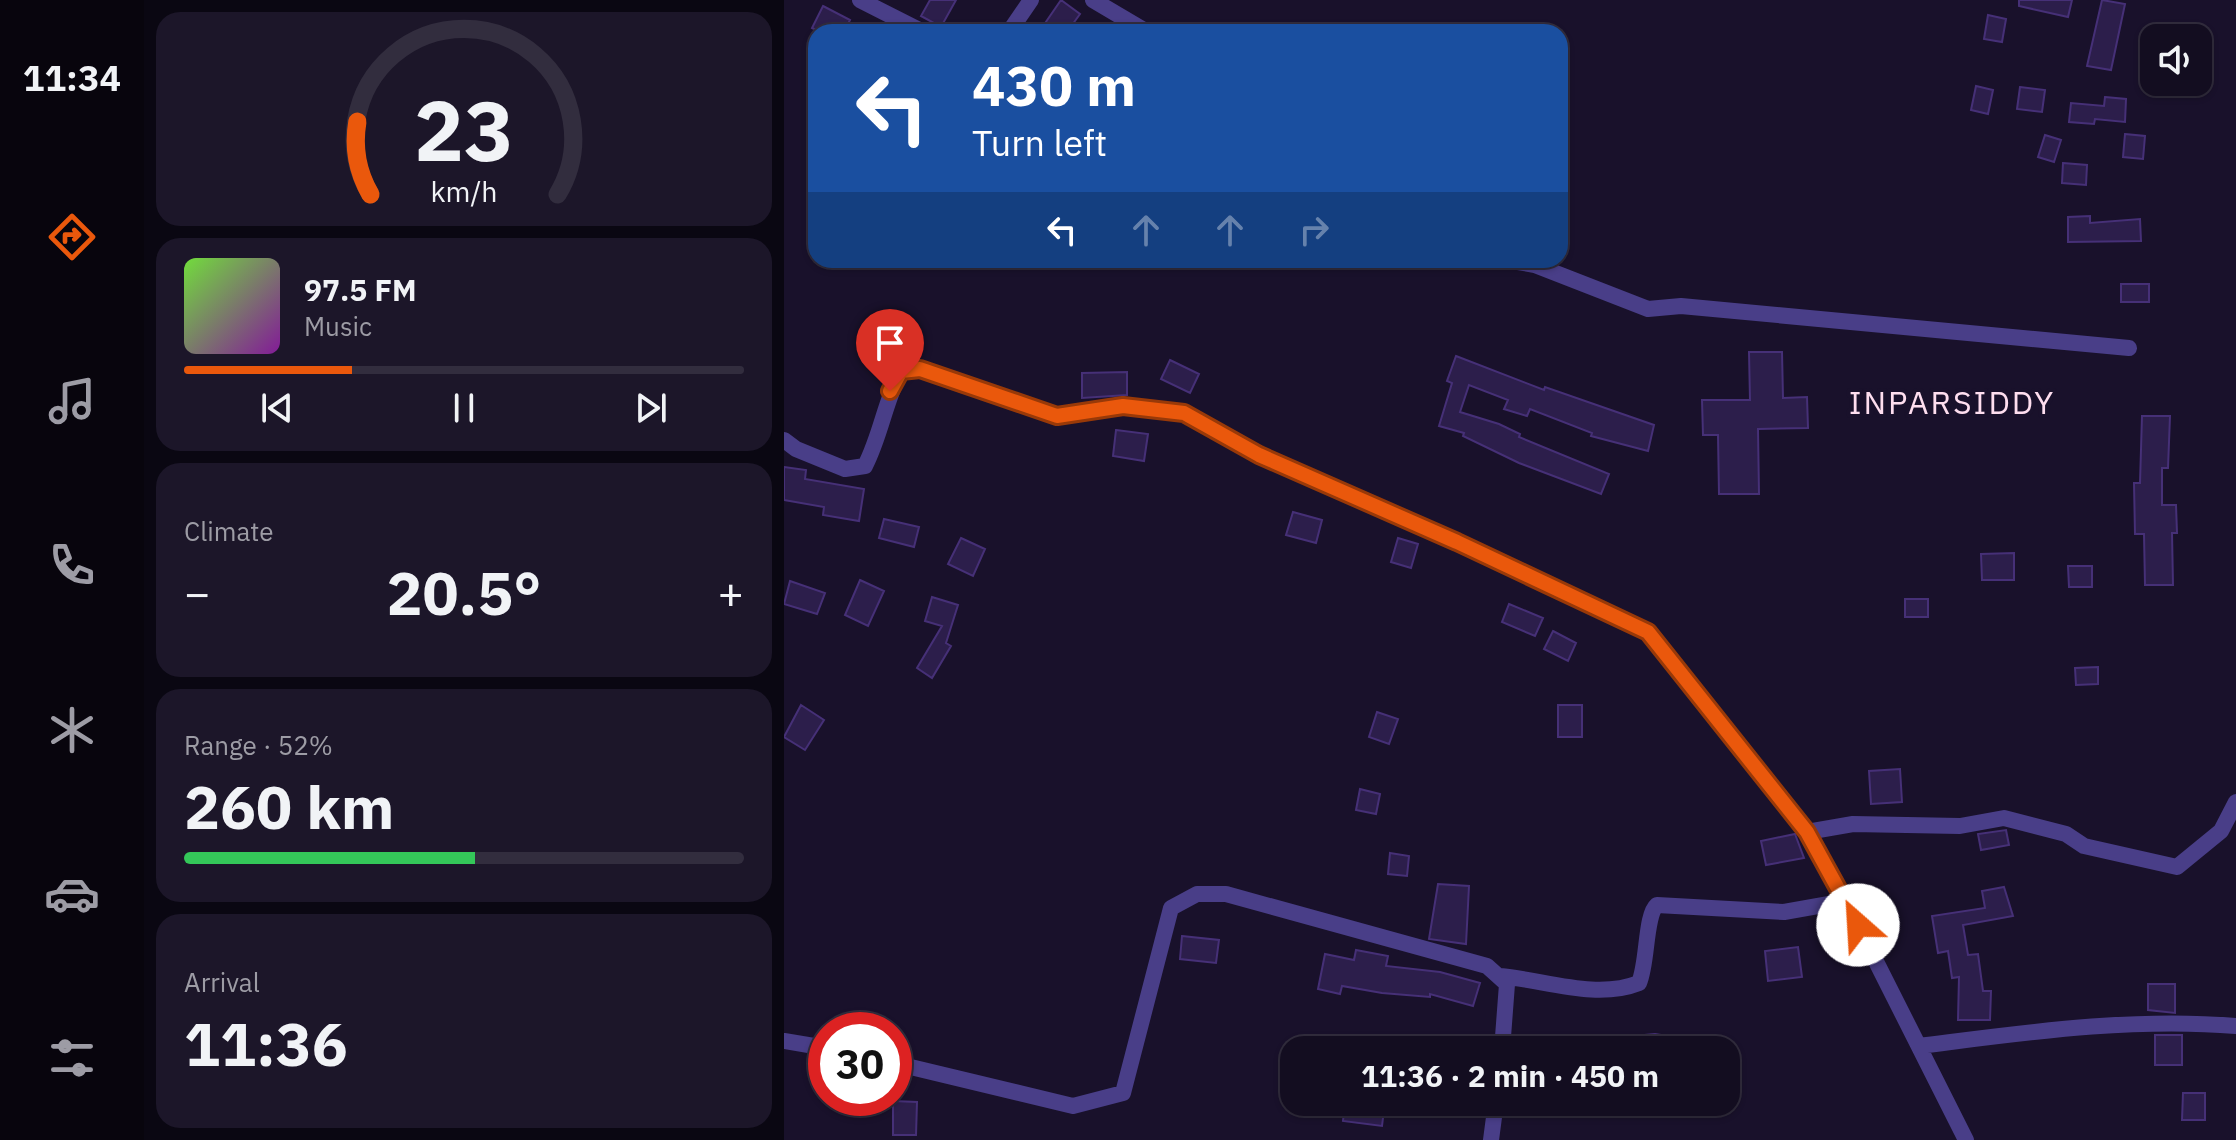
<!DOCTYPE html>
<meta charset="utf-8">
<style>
:root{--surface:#130d20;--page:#1c1629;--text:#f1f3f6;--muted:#9d9ca5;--line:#322d3e;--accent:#ea580c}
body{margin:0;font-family:"IBM Plex Sans",sans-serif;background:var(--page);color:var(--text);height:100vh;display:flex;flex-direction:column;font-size:30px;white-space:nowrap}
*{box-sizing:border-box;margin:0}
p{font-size:26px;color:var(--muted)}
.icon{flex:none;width:44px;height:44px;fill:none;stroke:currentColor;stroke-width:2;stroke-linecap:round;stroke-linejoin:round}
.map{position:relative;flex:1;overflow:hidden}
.panel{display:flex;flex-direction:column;gap:12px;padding:12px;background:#0a0712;width:640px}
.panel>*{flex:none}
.guide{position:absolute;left:24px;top:24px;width:760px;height:244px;border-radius:24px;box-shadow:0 2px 6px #0004,0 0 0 2px var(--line);background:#1a4fa0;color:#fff;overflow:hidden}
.controls{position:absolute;left:1356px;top:24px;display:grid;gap:16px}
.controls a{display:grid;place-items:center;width:72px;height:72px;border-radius:16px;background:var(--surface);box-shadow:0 2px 6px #0004,0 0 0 2px var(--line);font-size:40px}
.speed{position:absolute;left:24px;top:1012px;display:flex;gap:16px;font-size:40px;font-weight:700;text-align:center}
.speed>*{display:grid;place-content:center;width:104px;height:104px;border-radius:50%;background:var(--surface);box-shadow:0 2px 6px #0004,0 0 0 2px var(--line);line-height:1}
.speed .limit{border:12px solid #d22;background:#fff;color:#111}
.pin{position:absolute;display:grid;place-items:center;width:68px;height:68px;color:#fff;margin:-82px -34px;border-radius:50% 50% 50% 0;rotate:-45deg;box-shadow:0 0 8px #0007}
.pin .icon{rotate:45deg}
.me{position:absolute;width:88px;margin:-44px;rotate:334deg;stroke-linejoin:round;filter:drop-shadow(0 0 6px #0008)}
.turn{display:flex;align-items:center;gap:28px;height:168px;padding:0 32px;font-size:36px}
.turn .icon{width:104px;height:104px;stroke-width:2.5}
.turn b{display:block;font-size:56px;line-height:68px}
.lanes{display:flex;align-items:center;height:76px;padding:0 32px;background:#0003;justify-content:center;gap:40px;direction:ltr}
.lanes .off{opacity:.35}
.big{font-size:60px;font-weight:700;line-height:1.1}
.panel .tile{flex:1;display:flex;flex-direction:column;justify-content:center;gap:12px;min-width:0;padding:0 28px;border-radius:24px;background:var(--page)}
.panel .dial{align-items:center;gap:0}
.dial svg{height:208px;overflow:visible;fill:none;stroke:var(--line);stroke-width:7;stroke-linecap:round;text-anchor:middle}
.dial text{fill:var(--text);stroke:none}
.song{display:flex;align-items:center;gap:24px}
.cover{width:96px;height:96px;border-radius:12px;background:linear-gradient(135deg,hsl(100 70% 55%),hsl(290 70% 35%))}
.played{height:8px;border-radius:4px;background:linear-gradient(90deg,var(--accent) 30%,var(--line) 30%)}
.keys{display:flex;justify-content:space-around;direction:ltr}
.heat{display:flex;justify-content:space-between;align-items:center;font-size:44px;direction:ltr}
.charge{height:12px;border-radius:6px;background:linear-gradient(90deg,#34c759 52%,var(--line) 0)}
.trip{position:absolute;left:496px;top:1036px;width:460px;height:80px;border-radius:24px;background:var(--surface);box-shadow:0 2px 6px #0004,0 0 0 2px var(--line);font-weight:700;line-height:80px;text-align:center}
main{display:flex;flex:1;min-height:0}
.tab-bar{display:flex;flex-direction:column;width:144px;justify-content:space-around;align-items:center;background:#08050d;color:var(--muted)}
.tab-bar .icon{width:56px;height:56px}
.tab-bar .selected{color:var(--accent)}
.tab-bar b{font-size:36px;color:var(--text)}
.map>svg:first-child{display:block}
</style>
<main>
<nav class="tab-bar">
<b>11:34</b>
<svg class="icon selected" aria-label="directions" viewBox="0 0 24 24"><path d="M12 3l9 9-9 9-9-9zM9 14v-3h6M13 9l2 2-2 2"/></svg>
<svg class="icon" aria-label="music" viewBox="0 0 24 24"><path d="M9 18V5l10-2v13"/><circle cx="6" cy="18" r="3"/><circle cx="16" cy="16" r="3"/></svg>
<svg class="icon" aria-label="phone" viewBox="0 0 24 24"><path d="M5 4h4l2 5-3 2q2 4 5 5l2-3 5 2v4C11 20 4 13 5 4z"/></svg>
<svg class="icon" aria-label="climate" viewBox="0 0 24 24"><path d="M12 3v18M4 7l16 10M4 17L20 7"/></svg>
<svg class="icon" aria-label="car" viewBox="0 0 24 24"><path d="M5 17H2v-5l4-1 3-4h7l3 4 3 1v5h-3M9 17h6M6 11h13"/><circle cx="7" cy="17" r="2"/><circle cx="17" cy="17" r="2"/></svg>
<svg class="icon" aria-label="filters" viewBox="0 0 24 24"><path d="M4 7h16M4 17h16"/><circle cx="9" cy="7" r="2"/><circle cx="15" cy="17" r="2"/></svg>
</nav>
<section class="panel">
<div class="tile dial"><svg viewBox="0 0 100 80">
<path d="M14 69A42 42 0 1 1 86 69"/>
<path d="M14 69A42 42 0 0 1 9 41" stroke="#ea580c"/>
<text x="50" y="56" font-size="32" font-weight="700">23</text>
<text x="50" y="72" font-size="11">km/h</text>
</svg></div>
<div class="tile">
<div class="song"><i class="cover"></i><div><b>97.5 FM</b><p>Music</p></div></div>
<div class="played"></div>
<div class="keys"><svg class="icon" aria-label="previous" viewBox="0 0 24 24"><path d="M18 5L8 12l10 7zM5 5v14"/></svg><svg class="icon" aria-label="pause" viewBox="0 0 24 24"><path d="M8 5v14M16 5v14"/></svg><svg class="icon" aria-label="next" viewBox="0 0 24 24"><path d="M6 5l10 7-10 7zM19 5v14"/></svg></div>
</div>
<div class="tile"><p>Climate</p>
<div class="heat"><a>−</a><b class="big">20.5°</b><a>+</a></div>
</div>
<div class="tile"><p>Range · 52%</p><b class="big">260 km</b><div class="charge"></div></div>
<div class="tile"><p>Arrival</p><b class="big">11:36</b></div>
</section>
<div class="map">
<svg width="1452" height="1140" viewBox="0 0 1452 1140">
<rect width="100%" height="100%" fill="#19112b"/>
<path fill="#2c1e4b" stroke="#463077" stroke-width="2" d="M 146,0 L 172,0 L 157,27 L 137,16 Z
M 277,0 L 296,14 L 283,32 L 255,32 Z
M 1235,0 L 1288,0 L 1284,17 L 1235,6 Z
M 1318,0 L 1341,4 L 1327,70 L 1303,66 Z
M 39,6 L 66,20 L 60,32 L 36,32 L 28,28 Z
M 1204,15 L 1222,19 L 1218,42 L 1200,39 Z
M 1192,86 L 1209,90 L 1204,114 L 1187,110 Z
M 1236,87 L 1261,90 L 1258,112 L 1233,109 Z
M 1321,97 L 1342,99 L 1341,122 L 1311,119 L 1310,124 L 1285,122 L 1287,103 L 1320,106 Z
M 1341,134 L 1361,136 L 1359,159 L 1339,157 Z
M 1261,135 L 1277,140 L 1270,162 L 1254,157 Z
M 1279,163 L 1303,165 L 1302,185 L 1278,183 Z
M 1306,216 L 1306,223 L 1356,219 L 1357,241 L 1284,242 L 1284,217 Z
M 1337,284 L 1365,284 L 1365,302 L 1337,302 Z
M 965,352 L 998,352 L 999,398 L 1023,397 L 1024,428 L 974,429 L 975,494 L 935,494 L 934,435 L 919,435 L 918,400 L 966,400 Z
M 672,356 L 760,390 L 761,387 L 870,425 L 864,451 L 807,436 L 808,433 L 746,409 L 743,416 L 720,409 L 724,400 L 685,385 L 676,412 L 715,424 L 736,434 L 735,437 L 825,474 L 817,494 L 735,463 L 679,436 L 680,433 L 655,426 L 668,383 L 663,381 Z
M 386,360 L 415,374 L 406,393 L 377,379 Z
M 343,372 L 343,395 L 298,398 L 298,373 Z
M 1358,416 L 1386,416 L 1384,468 L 1378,468 L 1378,505 L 1392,505 L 1393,533 L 1388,533 L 1389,585 L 1361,585 L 1360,534 L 1351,534 L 1350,483 L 1356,483 Z
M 332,430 L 364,434 L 360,461 L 329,456 Z
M 0,467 L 22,470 L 21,479 L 80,489 L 75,521 L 39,515 L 40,507 L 0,500 Z
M 509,512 L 538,520 L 532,543 L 502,535 Z
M 100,519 L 135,527 L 130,547 L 95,538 Z
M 177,538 L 201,549 L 189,576 L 164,564 Z
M 614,538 L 634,544 L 627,568 L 607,562 Z
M 1230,553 L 1230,580 L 1198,580 L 1197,554 Z
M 1284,566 L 1308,566 L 1308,587 L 1285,587 Z
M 76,580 L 100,591 L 84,626 L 61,615 Z
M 6,581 L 41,593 L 33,614 L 0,604 Z
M 148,597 L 174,605 L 162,643 L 167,646 L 148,678 L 133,668 L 158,626 L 141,621 Z
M 1121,599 L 1144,599 L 1144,617 L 1121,617 Z
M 725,604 L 759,618 L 751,636 L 718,622 Z
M 769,631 L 792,643 L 784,661 L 760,649 Z
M 1314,667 L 1314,684 L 1292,685 L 1291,668 Z
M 17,705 L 40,720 L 21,750 L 0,737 Z
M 774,705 L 798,705 L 798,737 L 774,737 Z
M 593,712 L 614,719 L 605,744 L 585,737 Z
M 1116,769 L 1118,802 L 1087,804 L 1085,771 Z
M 576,789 L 596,794 L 592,814 L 572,810 Z
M 1222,830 L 1225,845 L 1197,850 L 1194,834 Z
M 1011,834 L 1020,858 L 982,865 L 977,841 Z
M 606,853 L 625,856 L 623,876 L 604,874 Z
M 654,884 L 685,886 L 682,944 L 645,939 Z
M 1220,887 L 1229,916 L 1179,925 L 1184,955 L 1194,954 L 1199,991 L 1207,991 L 1206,1020 L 1174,1020 L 1175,977 L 1168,978 L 1164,951 L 1154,953 L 1148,916 L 1201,908 L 1198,891 Z
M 398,936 L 435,940 L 432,963 L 396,959 Z
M 1014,947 L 1018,977 L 984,981 L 981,951 Z
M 572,950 L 604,956 L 602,966 L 656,972 L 696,983 L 689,1006 L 646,994 L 646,997 L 598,993 L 558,986 L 556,994 L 534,989 L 541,954 L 570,960 Z
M 1364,984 L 1391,984 L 1391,1013 L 1364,1010 Z
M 871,1034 L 920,1042 L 919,1050 L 859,1050 L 861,1035 Z
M 1371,1035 L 1398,1035 L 1398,1065 L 1371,1065 Z
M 1399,1093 L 1421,1093 L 1421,1120 L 1398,1120 Z
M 109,1101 L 133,1102 L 132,1135 L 109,1135 Z
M 561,1102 L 601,1102 L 598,1126 L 559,1121 Z"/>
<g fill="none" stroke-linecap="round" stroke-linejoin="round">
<path stroke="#493e88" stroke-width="16" d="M 76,0 L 139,32
M 309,0 L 363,32
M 225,32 L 247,0
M 722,260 L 751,265 L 864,309 L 897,306 L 1345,348
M 0,440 L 12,449 L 61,469 L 81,466 C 97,435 101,401 117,371 L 136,369 L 273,416 L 339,406 L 400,413 L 475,455 L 673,542 L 864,632 L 1023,832 L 1052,882 L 1182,1140
M 1023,832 L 1069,824 L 1176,826 L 1220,818 L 1282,834 L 1300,846 L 1393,867 L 1437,831 L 1452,802
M 716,976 C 761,980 812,1000 855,983 C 864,962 861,915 873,905 L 1000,912 L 1062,901
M 0,1041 L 42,1048
M 1135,1046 C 1239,1033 1346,1017 1452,1026
M 110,1063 L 289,1106 L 339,1093 L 387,908 L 413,894 L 442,894 L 703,966 L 723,984 L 718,1050
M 707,1140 L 712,1102"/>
</g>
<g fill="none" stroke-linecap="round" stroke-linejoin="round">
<defs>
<path id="route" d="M 106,391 L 117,371 L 136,369 L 273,416 L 339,406 L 400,413 L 475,455 L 673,542 L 864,632 L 1023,832 L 1074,925"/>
</defs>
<use href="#route" stroke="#983908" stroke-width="20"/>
<use href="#route" stroke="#ea580c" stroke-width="14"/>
</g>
<g text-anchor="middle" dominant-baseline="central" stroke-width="8" stroke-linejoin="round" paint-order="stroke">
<g font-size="32" letter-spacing="2" fill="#fedeef" stroke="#19112b">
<text x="1168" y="402">INPARSIDDY</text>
</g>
</g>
</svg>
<div class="controls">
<a><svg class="icon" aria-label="sound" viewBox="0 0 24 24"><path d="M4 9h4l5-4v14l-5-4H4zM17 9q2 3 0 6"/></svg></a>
</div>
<div class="speed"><div class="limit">30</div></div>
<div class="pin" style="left:106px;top:391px;background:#d93025"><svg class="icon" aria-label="arrive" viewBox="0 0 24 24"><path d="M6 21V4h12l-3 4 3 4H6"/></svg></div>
<svg class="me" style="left:1074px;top:925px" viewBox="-20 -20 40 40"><circle r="19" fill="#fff"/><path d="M0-13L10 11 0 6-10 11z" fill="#ea580c"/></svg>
<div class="trip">11:36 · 2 min · 450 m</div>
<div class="guide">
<div class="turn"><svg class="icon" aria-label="left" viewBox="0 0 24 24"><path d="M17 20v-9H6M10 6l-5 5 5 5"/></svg><div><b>430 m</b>Turn left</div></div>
<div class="lanes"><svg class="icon" aria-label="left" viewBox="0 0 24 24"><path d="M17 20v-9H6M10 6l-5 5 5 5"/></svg><svg class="icon off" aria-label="ahead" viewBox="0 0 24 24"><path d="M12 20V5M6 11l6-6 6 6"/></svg><svg class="icon off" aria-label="ahead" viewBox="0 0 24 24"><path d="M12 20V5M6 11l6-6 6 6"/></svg><svg class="icon off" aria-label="right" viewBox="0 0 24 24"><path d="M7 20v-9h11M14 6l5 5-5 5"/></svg></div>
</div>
</div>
</main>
